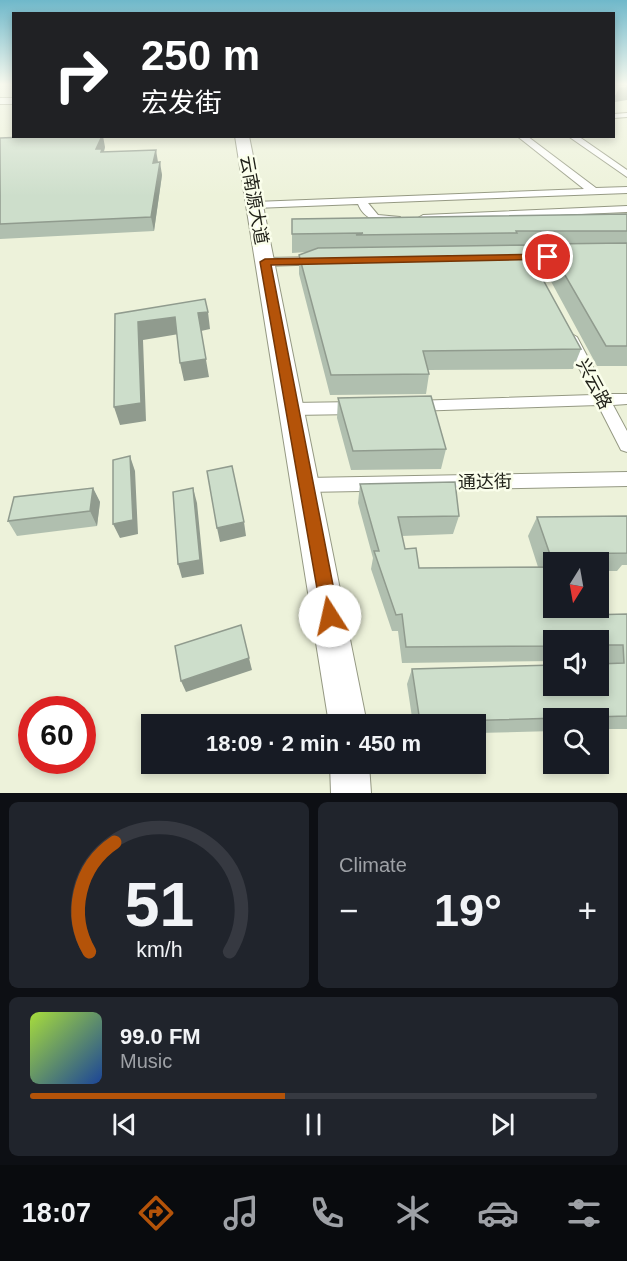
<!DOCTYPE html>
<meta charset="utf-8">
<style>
:root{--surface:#171b24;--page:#20242c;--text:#f1f3f6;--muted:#9ea1a6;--line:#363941;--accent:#b45309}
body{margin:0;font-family:Arial,"Noto Sans SC",sans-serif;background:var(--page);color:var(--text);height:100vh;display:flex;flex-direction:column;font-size:22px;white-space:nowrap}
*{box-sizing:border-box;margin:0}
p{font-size:20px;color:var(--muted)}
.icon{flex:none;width:33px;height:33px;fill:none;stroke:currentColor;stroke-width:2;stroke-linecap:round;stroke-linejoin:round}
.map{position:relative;height:793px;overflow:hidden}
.drawer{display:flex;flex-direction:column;gap:9px;padding:9px;background:#0d0f14;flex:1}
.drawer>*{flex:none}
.top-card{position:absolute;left:12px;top:12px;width:603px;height:126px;border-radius:0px;box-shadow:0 3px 9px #0003;background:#202124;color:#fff;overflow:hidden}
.needle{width:39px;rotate:191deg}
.tools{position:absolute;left:543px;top:552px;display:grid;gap:12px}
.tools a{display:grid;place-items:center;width:66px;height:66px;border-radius:0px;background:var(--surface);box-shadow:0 3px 9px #0003;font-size:30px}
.speed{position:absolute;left:18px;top:696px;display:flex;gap:12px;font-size:30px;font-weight:700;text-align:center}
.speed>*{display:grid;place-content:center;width:78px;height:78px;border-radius:50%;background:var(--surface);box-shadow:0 3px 9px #0003;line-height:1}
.speed .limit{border:9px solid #d22;background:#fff;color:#111}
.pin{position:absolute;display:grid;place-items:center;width:51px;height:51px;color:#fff;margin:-26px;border:3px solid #fff;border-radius:50%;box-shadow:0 2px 6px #0007}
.me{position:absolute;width:66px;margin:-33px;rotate:350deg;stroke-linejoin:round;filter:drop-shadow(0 0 4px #0008)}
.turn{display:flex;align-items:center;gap:21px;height:126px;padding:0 30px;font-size:27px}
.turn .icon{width:78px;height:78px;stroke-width:2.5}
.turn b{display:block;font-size:42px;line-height:51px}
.big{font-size:45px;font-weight:600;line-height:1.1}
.drawer .tile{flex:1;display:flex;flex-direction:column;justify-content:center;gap:9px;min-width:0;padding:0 21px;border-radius:9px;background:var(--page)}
.drawer .dial{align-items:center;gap:0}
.dial svg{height:156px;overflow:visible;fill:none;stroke:var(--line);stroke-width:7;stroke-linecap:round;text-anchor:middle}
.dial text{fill:var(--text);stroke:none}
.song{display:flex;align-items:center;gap:18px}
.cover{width:72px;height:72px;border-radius:9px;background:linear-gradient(135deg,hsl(80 70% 55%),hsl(220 70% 35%))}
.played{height:6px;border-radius:3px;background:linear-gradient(90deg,var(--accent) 45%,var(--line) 45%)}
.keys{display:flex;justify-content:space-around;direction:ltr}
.heat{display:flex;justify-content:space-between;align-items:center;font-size:33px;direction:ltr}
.drawer .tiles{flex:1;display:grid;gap:9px;grid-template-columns:1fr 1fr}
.tile:last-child{grid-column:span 2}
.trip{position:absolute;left:141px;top:714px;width:345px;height:60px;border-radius:0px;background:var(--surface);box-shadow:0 3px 9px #0003;font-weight:600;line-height:60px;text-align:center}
.dock{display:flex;height:96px;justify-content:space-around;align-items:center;background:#090b0e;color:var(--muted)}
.dock .icon{width:42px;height:42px}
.dock .selected{color:var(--accent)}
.dock b{font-size:27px;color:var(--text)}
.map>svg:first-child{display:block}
</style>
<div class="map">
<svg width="627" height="793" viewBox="0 0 627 793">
<rect width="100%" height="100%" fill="#edf2da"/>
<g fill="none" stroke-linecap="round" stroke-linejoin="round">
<defs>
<path id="minor" d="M 627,113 L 627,117 L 614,118 L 614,114 Z
M 517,136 L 527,136 L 596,188 L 627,187 L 627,193 L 368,203 L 378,215 L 400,217 L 400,221 L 396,222 C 379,222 365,221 358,204 L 255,208 L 250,205 L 255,202 L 584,189 Z
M 568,136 L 578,136 L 627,170 L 627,177 Z
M 627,206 L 627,212 L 423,221 L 418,218 L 423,215 Z
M 570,333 L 577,337 L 607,394 L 627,394 L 627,404 L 613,405 L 627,431 L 627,452 L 621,450 L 598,405 L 414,411 L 406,406 L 414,401 L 593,395 L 563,337 Z
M 357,402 L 365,408 L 357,414 L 292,415 L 284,409 L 292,403 Z
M 627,472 L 627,486 L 306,492 L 300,490 L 297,485 L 300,480 L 306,478 Z"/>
<path id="tertiary" d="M 0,98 L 14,98 L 14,104 L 0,104 Z
M 565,252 L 570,253 L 570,259 L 506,261 L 499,257 L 506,253 Z
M 322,257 L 327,258 L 327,264 L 265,266 L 258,262 L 265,258 Z"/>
<path id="primary" d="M 235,136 L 249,136 L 367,724 L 329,724 Z
M 330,764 L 369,764 L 371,793 L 331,793 Z"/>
</defs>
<use href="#minor" stroke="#959983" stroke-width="2"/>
<use href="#tertiary" stroke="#959983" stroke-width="2"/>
<use href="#primary" stroke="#959983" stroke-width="2"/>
<use href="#minor" fill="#fff" fill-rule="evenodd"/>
<use href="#tertiary" fill="#fff" fill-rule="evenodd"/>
<use href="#primary" fill="#fff" fill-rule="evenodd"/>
</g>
<path fill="#b0bfaf" d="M 0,138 L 105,147 L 104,152 L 158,162 L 162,175 L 154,231 L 0,239 Z
M 627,214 L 627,366 L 597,366 L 541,263 L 545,249 L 526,249 L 581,349 L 573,369 L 428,370 L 429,374 L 426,394 L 330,395 L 299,274 L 299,255 L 307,252 L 292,253 L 292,219 Z
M 338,398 L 446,449 L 441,469 L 351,470 L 337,418 Z
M 360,484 L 459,516 L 453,534 L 402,536 L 405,549 L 419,568 L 538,567 L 528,536 L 537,517 L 627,516 L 627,565 L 622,565 L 617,571 L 598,571 L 598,562 L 554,562 L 588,615 L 627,614 L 627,729 L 598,729 L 598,718 L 554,718 L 554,731 L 476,733 L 476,724 L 413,724 L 407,684 L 412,669 L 608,664 L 608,661 L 598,661 L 598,640 L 554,640 L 554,661 L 402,663 L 398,631 L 392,631 L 371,569 L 373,558 L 358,503 Z
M 93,488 L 100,502 L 97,526 L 17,536 L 8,521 Z"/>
<path fill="#909b8e" d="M 620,88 L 627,88 L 627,100 L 615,102 L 614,105 L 614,96 Z
M 102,136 L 103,136 L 105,147 L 103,154 L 96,149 Z
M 156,150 L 158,162 L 153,163 Z
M 160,162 L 162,175 L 154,231 L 151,217 Z
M 208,312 L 210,329 L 201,331 L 209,377 L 184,381 L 180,363 L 198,313 Z
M 175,317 L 179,334 L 143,340 L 146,421 L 120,425 L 114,407 L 138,322 Z
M 130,456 L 135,471 L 138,534 L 120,538 L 113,524 Z
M 93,488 L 100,502 L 97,526 L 90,511 Z
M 193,488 L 197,503 L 204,574 L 182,578 L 178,564 Z
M 244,522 L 246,536 L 220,542 L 217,528 Z
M 249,658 L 252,670 L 186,692 L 181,681 Z"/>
<path fill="#cddecb" stroke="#909b8e" stroke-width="1.5" d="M 614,85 L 627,85 L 627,88 L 620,88 L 616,96 L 614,96 Z
M 49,136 L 102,136 L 96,149 L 102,149 L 101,152 L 156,150 L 153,163 L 160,162 L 151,217 L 0,224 L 0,138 Z
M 627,214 L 627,231 L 516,231 L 517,233 L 356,235 L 363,233 L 292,234 L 292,219 Z
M 627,243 L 627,346 L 606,346 L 547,244 Z
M 524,245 L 581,349 L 423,351 L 429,374 L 331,375 L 299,255 L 318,248 Z
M 205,299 L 208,312 L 198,313 L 206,359 L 180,363 L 175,317 L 138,322 L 141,403 L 114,407 L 115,314 Z
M 431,396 L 446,449 L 353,451 L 338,398 Z
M 130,456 L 133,520 L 113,524 L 113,460 Z
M 232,466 L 244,522 L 217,528 L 207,471 Z
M 455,482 L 459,516 L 398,517 L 405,549 L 416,548 L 419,568 L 554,567 L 554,608 L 585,608 L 588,615 L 627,614 L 627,716 L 420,722 L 412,669 L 554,665 L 554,686 L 598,686 L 598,664 L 624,663 L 623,645 L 598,645 L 598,640 L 554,640 L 554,646 L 406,647 L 402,614 L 396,615 L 374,551 L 379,551 L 360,484 Z
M 93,488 L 90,511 L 8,521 L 14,497 Z
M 193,488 L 200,560 L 178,564 L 173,492 Z
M 627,516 L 627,553 L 566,554 L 569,562 L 554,562 L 554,566 L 537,517 Z
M 241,625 L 249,658 L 181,681 L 175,646 Z"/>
<linearGradient id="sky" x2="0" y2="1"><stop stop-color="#6fb8ca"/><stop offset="0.43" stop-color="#f7f9ee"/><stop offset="1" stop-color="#f7f9ee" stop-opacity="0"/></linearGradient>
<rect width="627" height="196" fill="url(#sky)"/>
<path fill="#b45309" stroke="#753606" stroke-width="1.5" d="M 548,254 L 551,255 L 551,259 L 271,265 L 339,616 L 337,623 L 330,625 L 323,623 L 260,262 L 265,259 Z"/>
<g text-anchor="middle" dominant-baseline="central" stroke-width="5" stroke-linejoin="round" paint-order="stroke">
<g font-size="18" fill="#1e1f17" stroke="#fafeeb">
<text transform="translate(254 200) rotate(80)">云南源大道</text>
<text transform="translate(594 384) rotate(62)">兴云路</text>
<text transform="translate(485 482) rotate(-1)">通达街</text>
</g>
</g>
</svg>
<div class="tools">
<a><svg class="needle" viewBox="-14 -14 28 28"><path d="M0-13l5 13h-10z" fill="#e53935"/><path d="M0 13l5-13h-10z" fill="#9ea1a6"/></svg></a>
<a><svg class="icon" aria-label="sound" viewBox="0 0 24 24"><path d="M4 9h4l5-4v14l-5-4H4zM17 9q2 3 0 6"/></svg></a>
<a><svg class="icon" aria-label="search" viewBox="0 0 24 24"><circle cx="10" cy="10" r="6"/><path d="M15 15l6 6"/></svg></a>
</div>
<div class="speed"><div class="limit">60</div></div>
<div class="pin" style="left:548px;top:257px;background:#d93025"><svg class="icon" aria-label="arrive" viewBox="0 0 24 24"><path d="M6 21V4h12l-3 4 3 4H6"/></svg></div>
<svg class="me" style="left:330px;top:616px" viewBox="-20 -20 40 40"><circle r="19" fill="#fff"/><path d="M0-13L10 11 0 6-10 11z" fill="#b45309"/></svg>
<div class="trip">18:09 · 2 min · 450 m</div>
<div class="top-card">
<div class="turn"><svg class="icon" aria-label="right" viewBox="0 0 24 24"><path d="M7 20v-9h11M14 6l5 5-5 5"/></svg><div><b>250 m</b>宏发街</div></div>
</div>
</div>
<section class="drawer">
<div class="tiles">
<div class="tile dial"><svg viewBox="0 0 100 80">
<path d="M14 69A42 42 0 1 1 86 69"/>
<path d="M14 69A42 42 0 0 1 27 13" stroke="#b45309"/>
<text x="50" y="56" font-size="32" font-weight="700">51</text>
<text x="50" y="72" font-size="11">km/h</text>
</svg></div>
<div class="tile"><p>Climate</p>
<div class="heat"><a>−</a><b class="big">19°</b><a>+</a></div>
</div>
<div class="tile">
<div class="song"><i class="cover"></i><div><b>99.0 FM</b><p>Music</p></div></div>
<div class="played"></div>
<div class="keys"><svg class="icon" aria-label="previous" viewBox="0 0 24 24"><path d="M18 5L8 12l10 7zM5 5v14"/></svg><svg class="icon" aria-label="pause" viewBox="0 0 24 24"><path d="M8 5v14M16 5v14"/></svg><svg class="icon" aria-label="next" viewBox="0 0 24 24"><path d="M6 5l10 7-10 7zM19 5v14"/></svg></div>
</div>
</div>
</section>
<nav class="dock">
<b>18:07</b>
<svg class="icon selected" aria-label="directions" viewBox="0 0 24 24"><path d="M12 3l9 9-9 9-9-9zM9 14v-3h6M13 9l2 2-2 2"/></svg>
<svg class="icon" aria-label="music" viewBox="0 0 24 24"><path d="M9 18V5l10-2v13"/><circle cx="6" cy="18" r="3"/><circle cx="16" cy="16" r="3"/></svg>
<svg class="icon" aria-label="phone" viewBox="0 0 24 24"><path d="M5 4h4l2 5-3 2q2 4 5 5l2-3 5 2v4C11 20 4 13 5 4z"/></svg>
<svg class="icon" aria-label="climate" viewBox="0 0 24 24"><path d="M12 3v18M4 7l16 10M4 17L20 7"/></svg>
<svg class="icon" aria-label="car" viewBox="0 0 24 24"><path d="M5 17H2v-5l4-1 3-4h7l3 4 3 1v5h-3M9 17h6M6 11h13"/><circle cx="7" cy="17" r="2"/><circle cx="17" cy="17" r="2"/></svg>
<svg class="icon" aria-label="filters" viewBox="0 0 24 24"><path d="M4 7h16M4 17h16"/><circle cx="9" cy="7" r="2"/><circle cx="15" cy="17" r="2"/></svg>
</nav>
